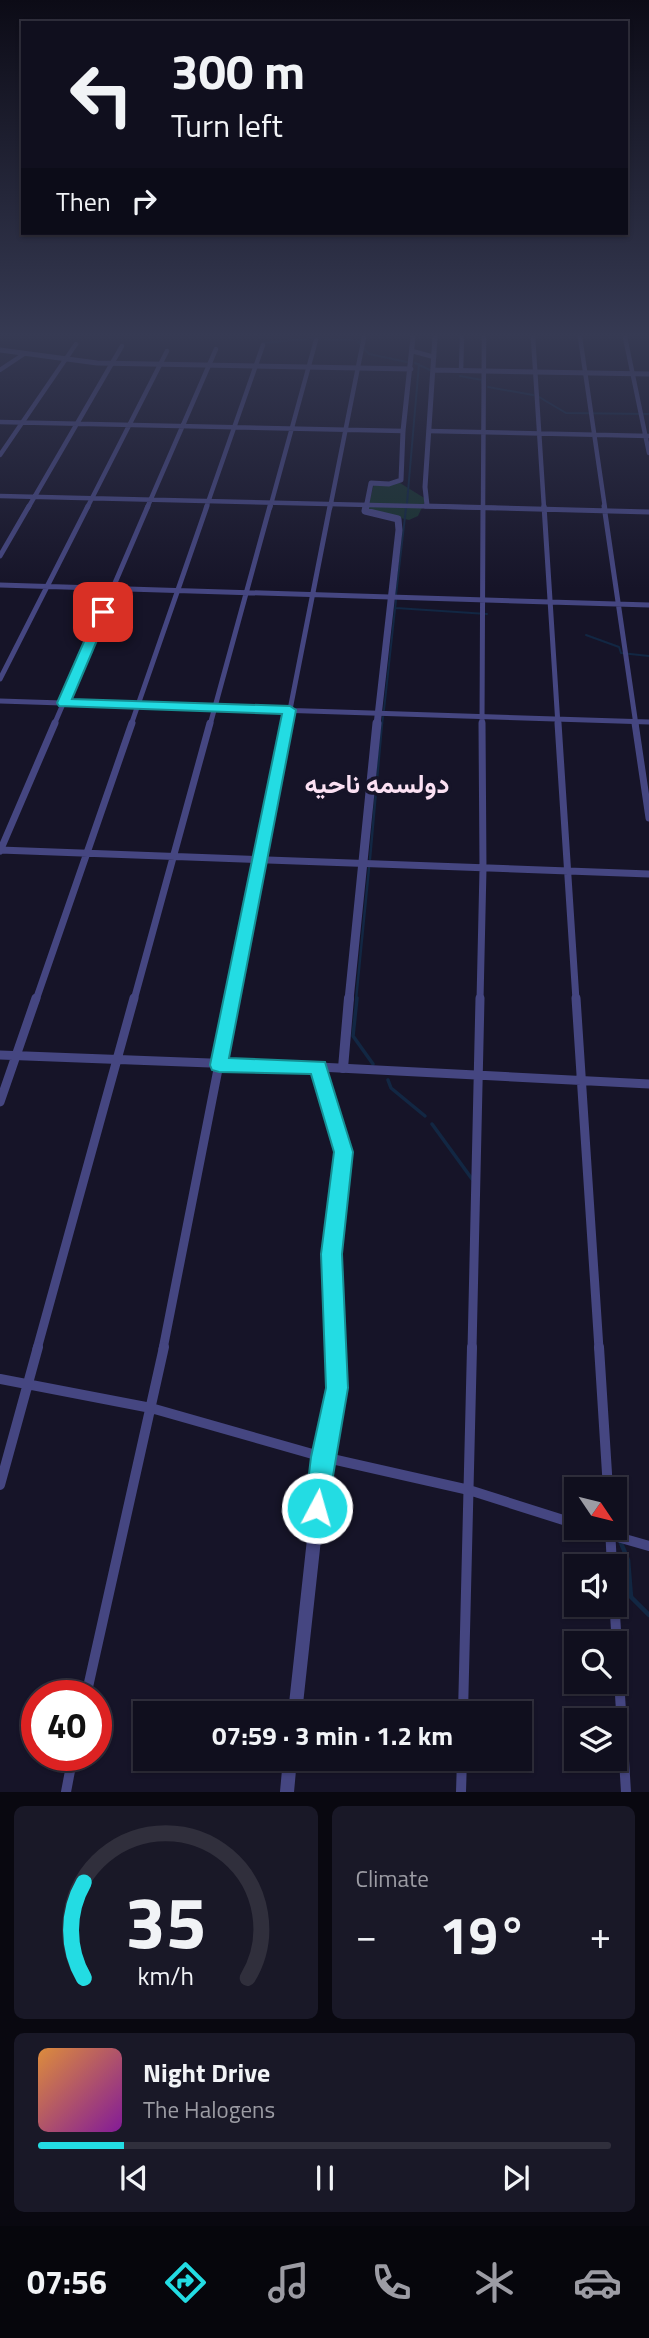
<!DOCTYPE html>
<meta charset="utf-8">
<style>
:root{--surface:#100f1e;--page:#191827;--text:#f1f3f6;--muted:#9c9ca4;--line:#302f3c;--accent:#23dce3}
body{margin:0;font-family:"Titillium Web",Vazirmatn,sans-serif;background:var(--page);color:var(--text);height:100vh;display:flex;flex-direction:column;font-size:26px;white-space:nowrap}
*{box-sizing:border-box;margin:0}
p{font-size:23px;color:var(--muted)}
.icon{flex:none;width:38px;height:38px;fill:none;stroke:currentColor;stroke-width:2;stroke-linecap:round;stroke-linejoin:round}
.map{position:relative;height:1792px;overflow:hidden}
.drawer{display:flex;flex-direction:column;gap:14px;padding:14px;background:#090810;flex:1}
.drawer>*{flex:none}
.hud{position:absolute;left:21px;top:21px;width:607px;height:214px;border-radius:0px;box-shadow:0 2px 5px #0004,0 0 0 2px var(--line);background:#100f1e;color:var(--text);overflow:hidden}
.needle{width:46px;rotate:125deg}
.tools{position:absolute;left:564px;top:1477px;display:grid;gap:14px}
.tools a{display:grid;place-items:center;width:63px;height:63px;border-radius:0px;background:var(--surface);box-shadow:0 2px 5px #0004,0 0 0 2px var(--line);font-size:35px}
.speed{position:absolute;left:21px;top:1680px;display:flex;gap:14px;font-size:35px;font-weight:700;text-align:center}
.speed>*{display:grid;place-content:center;width:91px;height:91px;border-radius:50%;background:var(--surface);box-shadow:0 2px 5px #0004,0 0 0 2px var(--line);line-height:1}
.speed .limit{border:10px solid #d22;background:#fff;color:#111}
.pin{position:absolute;display:grid;place-items:center;width:60px;height:60px;color:#fff;margin:-30px;border-radius:14px;box-shadow:0 4px 10px #0006}
.me{position:absolute;width:77px;margin:-38px;rotate:6deg;stroke-linejoin:round;filter:drop-shadow(0 0 5px #0008)}
.turn{display:flex;align-items:center;gap:24px;height:147px;padding:0 35px;font-size:32px}
.turn .icon{width:91px;height:91px;stroke-width:2.5}
.turn b{display:block;font-size:49px;line-height:60px}
.then{display:flex;align-items:center;height:66px;padding:0 35px;background:#0003;gap:14px;font-size:26px}
.big{font-size:52px;font-weight:700;line-height:1.1}
.drawer .card{flex:1;display:flex;flex-direction:column;justify-content:center;gap:10px;min-width:0;padding:0 24px;border-radius:10px;background:var(--page)}
.drawer .dial{align-items:center;gap:0}
.dial svg{height:182px;overflow:visible;fill:none;stroke:var(--line);stroke-width:7;stroke-linecap:round;text-anchor:middle}
.dial text{fill:var(--text);stroke:none}
.song{display:flex;align-items:center;gap:21px}
.cover{width:84px;height:84px;border-radius:10px;background:linear-gradient(135deg,hsl(30 70% 55%),hsl(290 70% 35%))}
.played{height:7px;border-radius:4px;background:linear-gradient(90deg,var(--accent) 15%,var(--line) 15%)}
.keys{display:flex;justify-content:space-around;direction:ltr}
.heat{display:flex;justify-content:space-between;align-items:center;font-size:38px;direction:ltr}
.drawer .tiles{flex:1;display:grid;gap:14px;grid-template-columns:1fr 1fr}
.card:last-child{grid-column:span 2}
.trip{position:absolute;left:133px;top:1701px;width:399px;height:70px;border-radius:0px;background:var(--surface);box-shadow:0 2px 5px #0004,0 0 0 2px var(--line);font-weight:700;line-height:70px;text-align:center}
.dock{display:flex;height:112px;justify-content:space-around;align-items:center;background:#06060c;color:var(--muted)}
.dock .icon{width:49px;height:49px}
.dock .active{color:var(--accent)}
.dock b{font-size:32px;color:var(--text)}
.map>svg:first-child{display:block}
</style>
<div class="map">
<svg width="649" height="1792" viewBox="0 0 649 1792">
<rect width="100%" height="100%" fill="#161428"/>
<path fill="#18322f" d="M 400,483 L 426,499 L 418,516 L 409,520 L 367,510 L 374,484 Z"/>
<g fill="none" stroke-linecap="round" stroke-linejoin="round">
<path stroke="#122743" stroke-width="2" d="M 358,342 L 369,354 L 407,362
M 264,343 L 314,338 L 361,341
M 415,363 L 430,370
M 460,376 L 482,380 L 482,383
M 488,387 L 533,395
M 539,397 L 566,413 L 649,414
M 407,503 L 419,364
M 396,595 L 406,508
M 396,608 L 487,614
M 586,635 L 619,647 L 621,653 L 649,656
M 384,710 L 396,600
M 382,725 L 383,717"/>
<path stroke="#122743" stroke-width="2.5" d="M 370,859 L 382,723
M 356,1000 L 369,868"/>
<path stroke="#122743" stroke-width="3.5" d="M 357,998 L 353,1036 L 373,1064
M 388,1080 L 391,1088 L 425,1116
M 432,1124 L 472,1179"/>
<path stroke="#122743" stroke-width="4.5" d="M 614,1524 L 618,1534
M 621,1543 L 628,1560 L 631,1597 L 649,1615"/>
<path stroke="#454681" stroke-width="4.5" d="M 533,337 L 544,508
M 580,337 L 605,508
M 625,337 L 649,453
M 412,351 L 434,357
M 0,370 L 24,354
M 461,370 L 462,337
M 0,422 L 403,431
M 429,431 L 649,436
M 0,455 L 76,344
M 0,496 L 496,508
M 28,508 L 122,346
M 87,508 L 167,351
M 147,508 L 216,349
M 206,508 L 263,345
M 270,508 L 316,340
M 330,508 L 364,337
M 483,508 L 484,337"/>
<path stroke="#454681" stroke-width="5" d="M 425,506 L 649,512
M 544,506 L 558,725
M 604,506 L 636,725
M 0,556 L 29,506
M 0,585 L 649,605
M 0,679 L 88,506
M 0,701 L 649,722
M 54,725 L 148,506
M 131,725 L 207,506
M 210,725 L 270,506
M 287,725 L 330,506
M 482,725 L 483,506"/>
<path stroke="#454681" stroke-width="7" d="M 558,723 L 576,1000
M 635,723 L 649,818
M 0,850 L 649,874
M 0,851 L 55,723
M 36,1000 L 132,723
M 134,1000 L 210,723
M 232,1000 L 287,723
M 480,1000 L 483,869 L 482,723"/>
<path stroke="#454681" stroke-width="9" d="M 576,998 L 599,1349
M 0,1055 L 319,1067 L 649,1084
M 0,1102 L 36,998
M 37,1349 L 134,998
M 163,1349 L 232,998
M 472,1349 L 480,998"/>
<path stroke="#454681" stroke-width="10" d="M 599,1347 L 608,1489
M 0,1379 L 151,1408 L 323,1457 L 469,1490 L 576,1524
M 0,1485 L 38,1347
M 586,1528 L 649,1546
M 610,1528 L 612,1566
M 614,1598 L 626,1792
M 86,1696 L 164,1347
M 463,1713 L 472,1347
M 66,1792 L 73,1755
M 461,1792 L 462,1759"/>
<path stroke="#454681" stroke-width="5" d="M 0,350 L 97,363 L 411,369
M 434,370 L 649,374
M 427,505 L 425,487 L 435,337
M 366,508 L 371,483 L 389,484 L 401,480 L 403,431 L 413,337"/>
<path stroke="#454681" stroke-width="7" d="M 366,506 L 365,511 L 398,519 L 399,530 L 377,725"/>
<path stroke="#454681" stroke-width="9" d="M 349,1000 L 377,723"/>
<path stroke="#454681" stroke-width="10" d="M 319,1067 L 344,1152 L 332,1254 L 336,1349
M 343,1068 L 349,998"/>
<path stroke="#454681" stroke-width="14" d="M 295,1713 L 323,1457 L 337,1388 L 335,1347
M 287,1792 L 290,1759"/>
</g>
<linearGradient id="sky" x2="0" y2="1"><stop stop-color="#0c0b16"/><stop offset="0.57" stop-color="#363a53"/><stop offset="1" stop-color="#363a53" stop-opacity="0"/></linearGradient>
<rect width="649" height="588" fill="url(#sky)"/>
<path fill="#23dce3" stroke="#178f94" stroke-width="2" d="M 103,608 L 109,612 L 72,699 L 290,706 L 296,710 L 229,1058 L 325,1062 L 353,1152 L 342,1254 L 348,1388 L 326,1517 L 317,1521 L 309,1517 L 305,1508 L 311,1457 L 326,1388 L 321,1254 L 334,1152 L 311,1074 L 219,1072 L 212,1070 L 210,1065 L 282,714 L 59,706 L 57,703 L 97,612 Z"/>
<g text-anchor="middle" dominant-baseline="central" stroke-width="7" stroke-linejoin="round" paint-order="stroke">
<g font-size="26" font-weight="bold" fill="#fbe1f3" stroke="#161428">
<text x="377" y="783">دولسمه ناحیه</text>
</g>
</g>
</svg>
<div class="tools">
<a><svg class="needle" viewBox="-14 -14 28 28"><path d="M0-13l5 13h-10z" fill="#e53935"/><path d="M0 13l5-13h-10z" fill="#9c9ca4"/></svg></a>
<a><svg class="icon" aria-label="sound" viewBox="0 0 24 24"><path d="M4 9h4l5-4v14l-5-4H4zM17 9q2 3 0 6"/></svg></a>
<a><svg class="icon" aria-label="search" viewBox="0 0 24 24"><circle cx="10" cy="10" r="6"/><path d="M15 15l6 6"/></svg></a>
<a><svg class="icon" aria-label="layers" viewBox="0 0 24 24"><path d="M12 4l9 5-9 5-9-5zM3 14l9 5 9-5"/></svg></a>
</div>
<div class="speed"><div class="limit">40</div></div>
<div class="pin" style="left:103px;top:612px;background:#d93025"><svg class="icon" aria-label="arrive" viewBox="0 0 24 24"><path d="M6 21V4h12l-3 4 3 4H6"/></svg></div>
<svg class="me" style="left:317px;top:1508px" viewBox="-20 -20 40 40"><circle r="17" fill="#23dce3" stroke="#fff" stroke-width="3"/><path d="M0-11L8 9 0 5-8 9z" fill="#fff"/></svg>
<div class="trip">07:59 · 3 min · 1.2 km</div>
<div class="hud">
<div class="turn"><svg class="icon" aria-label="left" viewBox="0 0 24 24"><path d="M17 20v-9H6M10 6l-5 5 5 5"/></svg><div><b>300 m</b>Turn left</div></div>
<div class="then">Then<svg class="icon" aria-label="right" viewBox="0 0 24 24"><path d="M7 20v-9h11M14 6l5 5-5 5"/></svg></div>
</div>
</div>
<section class="drawer">
<div class="tiles">
<div class="card dial"><svg viewBox="0 0 100 80">
<path d="M14 69A42 42 0 1 1 86 69"/>
<path d="M14 69A42 42 0 0 1 14 27" stroke="#23dce3"/>
<text x="50" y="56" font-size="32" font-weight="700">35</text>
<text x="50" y="72" font-size="11">km/h</text>
</svg></div>
<div class="card"><p>Climate</p>
<div class="heat"><a>−</a><b class="big">19°</b><a>+</a></div>
</div>
<div class="card">
<div class="song"><i class="cover"></i><div><b>Night Drive</b><p>The Halogens</p></div></div>
<div class="played"></div>
<div class="keys"><svg class="icon" aria-label="previous" viewBox="0 0 24 24"><path d="M18 5L8 12l10 7zM5 5v14"/></svg><svg class="icon" aria-label="pause" viewBox="0 0 24 24"><path d="M8 5v14M16 5v14"/></svg><svg class="icon" aria-label="next" viewBox="0 0 24 24"><path d="M6 5l10 7-10 7zM19 5v14"/></svg></div>
</div>
</div>
</section>
<nav class="dock">
<b>07:56</b>
<svg class="icon active" aria-label="directions" viewBox="0 0 24 24"><path d="M12 3l9 9-9 9-9-9zM9 14v-3h6M13 9l2 2-2 2"/></svg>
<svg class="icon" aria-label="music" viewBox="0 0 24 24"><path d="M9 18V5l10-2v13"/><circle cx="6" cy="18" r="3"/><circle cx="16" cy="16" r="3"/></svg>
<svg class="icon" aria-label="phone" viewBox="0 0 24 24"><path d="M5 4h4l2 5-3 2q2 4 5 5l2-3 5 2v4C11 20 4 13 5 4z"/></svg>
<svg class="icon" aria-label="climate" viewBox="0 0 24 24"><path d="M12 3v18M4 7l16 10M4 17L20 7"/></svg>
<svg class="icon" aria-label="car" viewBox="0 0 24 24"><path d="M5 17H2v-5l4-1 3-4h7l3 4 3 1v5h-3M9 17h6M6 11h13"/><circle cx="7" cy="17" r="2"/><circle cx="17" cy="17" r="2"/></svg>
</nav>
